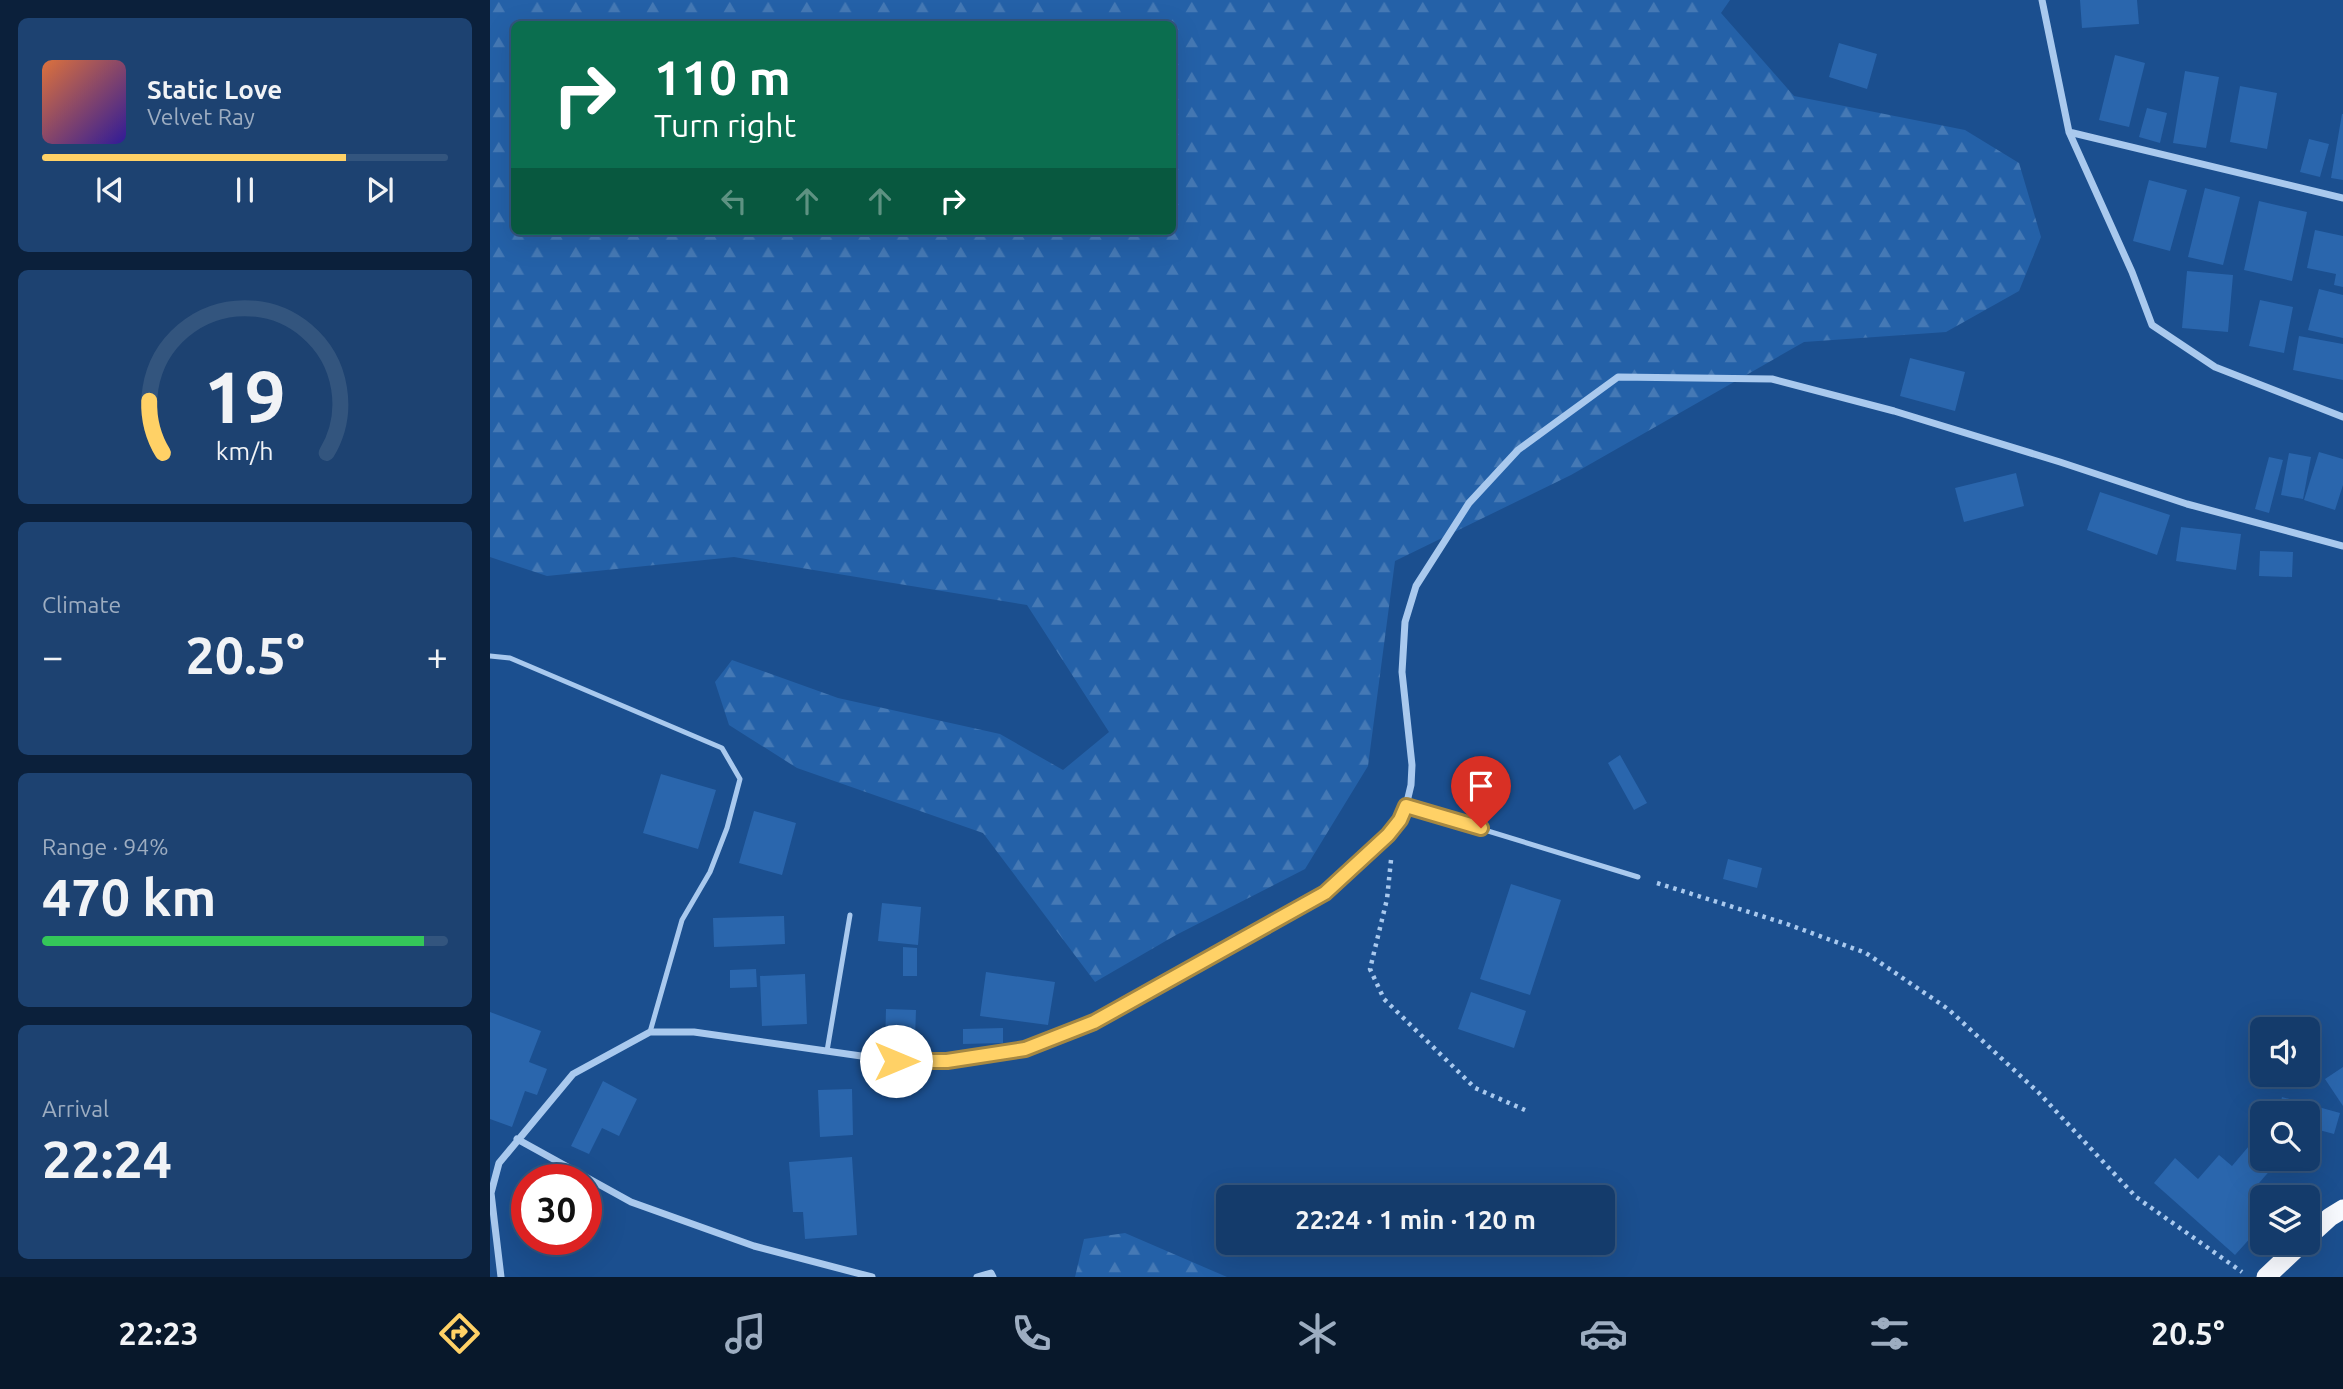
<!DOCTYPE html>
<meta charset="utf-8">
<style>
:root{--surface:#143b6b;--page:#1d4271;--text:#f1f3f6;--muted:#9dadc1;--line:#33557e;--accent:#ffd166}
body{margin:0;font-family:Ubuntu,sans-serif;background:var(--page);color:var(--text);height:100vh;display:flex;flex-direction:column;font-size:26px;white-space:nowrap}
*{box-sizing:border-box;margin:0}
p{font-size:23px;color:var(--muted)}
.icon{flex:none;width:38px;height:38px;fill:none;stroke:currentColor;stroke-width:2;stroke-linecap:round;stroke-linejoin:round}
.map{position:relative;flex:1;overflow:hidden}
.panel{display:flex;flex-direction:column;gap:18px;padding:18px;background:#0b203b;width:490px}
.panel>*{flex:none}
.guide{position:absolute;left:21px;top:21px;width:665px;height:214px;border-radius:10px;box-shadow:0 7px 28px #0002,0 0 0 2px var(--line);background:#0b6e4f;color:#fff;overflow:hidden}
.tools{position:absolute;left:1760px;top:1017px;display:grid;gap:14px}
.tools a{display:grid;place-items:center;width:70px;height:70px;border-radius:10px;background:var(--surface);box-shadow:0 7px 28px #0002,0 0 0 2px var(--line);font-size:35px}
.speed{position:absolute;left:21px;top:1164px;display:flex;gap:14px;font-size:35px;font-weight:700;text-align:center}
.speed>*{display:grid;place-content:center;width:91px;height:91px;border-radius:50%;background:var(--surface);box-shadow:0 7px 28px #0002,0 0 0 2px var(--line);line-height:1}
.speed .limit{border:10px solid #d22;background:#fff;color:#111}
.pin{position:absolute;display:grid;place-items:center;width:60px;height:60px;color:#fff;margin:-72px -30px;border-radius:50% 50% 50% 0;rotate:-45deg;box-shadow:0 0 7px #0007}
.pin .icon{rotate:45deg}
.me{position:absolute;width:77px;margin:-38px;rotate:90deg;stroke-linejoin:round;filter:drop-shadow(0 0 5px #0008)}
.turn{display:flex;align-items:center;gap:24px;height:147px;padding:0 28px;font-size:32px}
.turn .icon{width:91px;height:91px;stroke-width:2.5}
.turn b{display:block;font-size:49px;line-height:60px}
.lanes{display:flex;align-items:center;height:66px;padding:0 28px;background:#0003;justify-content:center;gap:35px;direction:ltr}
.lanes .off{opacity:.35}
.big{font-size:52px;font-weight:700;line-height:1.1}
.panel .tile{flex:1;display:flex;flex-direction:column;justify-content:center;gap:10px;min-width:0;padding:0 24px;border-radius:10px;background:var(--page)}
.panel .dial{align-items:center;gap:0}
.dial svg{height:182px;overflow:visible;fill:none;stroke:var(--line);stroke-width:7;stroke-linecap:round;text-anchor:middle}
.dial text{fill:var(--text);stroke:none}
.song{display:flex;align-items:center;gap:21px}
.cover{width:84px;height:84px;border-radius:10px;background:linear-gradient(135deg,hsl(20 70% 55%),hsl(250 70% 35%))}
.played{height:7px;border-radius:4px;background:linear-gradient(90deg,var(--accent) 75%,var(--line) 75%)}
.keys{display:flex;justify-content:space-around;direction:ltr}
.heat{display:flex;justify-content:space-between;align-items:center;font-size:38px;direction:ltr}
.charge{height:10px;border-radius:5px;background:linear-gradient(90deg,#34c759 94%,var(--line) 0)}
.trip{position:absolute;left:726px;top:1185px;width:399px;height:70px;border-radius:10px;background:var(--surface);box-shadow:0 7px 28px #0002,0 0 0 2px var(--line);font-weight:700;line-height:70px;text-align:center}
.dock{display:flex;height:112px;justify-content:space-around;align-items:center;background:#08182b;color:var(--muted)}
.dock .icon{width:49px;height:49px}
.dock .active{color:var(--accent)}
.dock b{font-size:32px;color:var(--text)}
main{display:flex;flex:1;min-height:0}
.map>svg:first-child{display:block}
</style>
<main>
<section class="panel">
<div class="tile">
<div class="song"><i class="cover"></i><div><b>Static Love</b><p>Velvet Ray</p></div></div>
<div class="played"></div>
<div class="keys"><svg class="icon" aria-label="previous" viewBox="0 0 24 24"><path d="M18 5L8 12l10 7zM5 5v14"/></svg><svg class="icon" aria-label="pause" viewBox="0 0 24 24"><path d="M8 5v14M16 5v14"/></svg><svg class="icon" aria-label="next" viewBox="0 0 24 24"><path d="M6 5l10 7-10 7zM19 5v14"/></svg></div>
</div>
<div class="tile dial"><svg viewBox="0 0 100 80">
<path d="M14 69A42 42 0 1 1 86 69"/>
<path d="M14 69A42 42 0 0 1 8 46" stroke="#ffd166"/>
<text x="50" y="56" font-size="32" font-weight="700">19</text>
<text x="50" y="72" font-size="11">km/h</text>
</svg></div>
<div class="tile"><p>Climate</p>
<div class="heat"><a>−</a><b class="big">20.5°</b><a>+</a></div>
</div>
<div class="tile"><p>Range · 94%</p><b class="big">470 km</b><div class="charge"></div></div>
<div class="tile"><p>Arrival</p><b class="big">22:24</b></div>
</section>
<div class="map">
<svg width="1853" height="1277" viewBox="0 0 1853 1277">
<defs>
<pattern id="forest-firs" width="22" height="20" patternUnits="userSpaceOnUse" patternTransform="scale(1.75)"><rect width="22" height="20" fill="#2461a8"/><path d="M5 1l3.5 6h-7zM16 11l3.5 6h-7z" fill="#4579b5"/></pattern>
</defs>
<rect width="100%" height="100%" fill="#1b4f8f"/>
<path fill="url(#forest-firs)" fill-rule="evenodd" d="M 0,0 L 1240,0 L 1231,13 L 1304,96 L 1475,130 L 1529,163 L 1551,237 L 1529,291 L 1456,332 L 1314,342 L 1081,475 L 905,561 L 878,766 L 815,869 L 686,935 L 605,982 L 493,833 L 307,768 L 239,725 L 225,682 L 242,660 L 348,698 L 510,734 L 573,770 L 619,732 L 537,605 L 244,557 L 57,576 L 0,557 ZM 24,24 L 682,24 L 682,231 L 24,231 Z
M 635,1233 L 737,1277 L 585,1277 L 594,1239 Z"/>
<path fill="#2a66ad" d="M 1590,0 L 1647,0 L 1649,24 L 1592,28 Z
M 1349,43 L 1387,54 L 1377,89 L 1339,77 Z
M 1625,55 L 1655,63 L 1639,127 L 1609,120 Z
M 1695,71 L 1729,77 L 1716,148 L 1683,143 Z
M 1750,86 L 1787,93 L 1777,149 L 1740,142 Z
M 1657,108 L 1677,113 L 1670,143 L 1649,137 Z
M 1852,114 L 1853,114 L 1853,180 L 1841,178 Z
M 1819,139 L 1839,144 L 1830,177 L 1810,172 Z
M 1659,180 L 1697,190 L 1680,251 L 1643,241 Z
M 1715,188 L 1750,197 L 1733,265 L 1698,257 Z
M 1769,201 L 1817,212 L 1802,281 L 1754,270 Z
M 1825,230 L 1853,236 L 1853,287 L 1844,285 L 1846,274 L 1817,268 Z
M 1697,271 L 1743,275 L 1738,332 L 1692,328 Z
M 1829,289 L 1853,295 L 1853,338 L 1818,330 Z
M 1770,300 L 1803,307 L 1794,353 L 1759,346 Z
M 1809,336 L 1853,344 L 1853,380 L 1803,370 Z
M 1420,358 L 1475,372 L 1465,411 L 1410,396 Z
M 1829,452 L 1853,459 L 1853,485 L 1845,510 L 1814,500 Z
M 1799,453 L 1821,457 L 1813,499 L 1791,495 Z
M 1779,457 L 1793,460 L 1779,513 L 1765,509 Z
M 1526,473 L 1534,506 L 1474,522 L 1465,488 Z
M 1610,492 L 1680,515 L 1667,555 L 1597,530 Z
M 1691,527 L 1751,534 L 1746,570 L 1686,561 Z
M 1770,551 L 1803,552 L 1802,577 L 1769,576 Z
M 1130,755 L 1157,803 L 1144,810 L 1118,763 Z
M 171,774 L 226,790 L 208,849 L 153,833 Z
M 264,811 L 306,823 L 292,875 L 249,863 Z
M 1238,859 L 1272,868 L 1267,888 L 1233,879 Z
M 1021,884 L 1071,900 L 1040,995 L 990,979 Z
M 392,903 L 431,907 L 428,945 L 388,941 Z
M 294,916 L 295,944 L 224,947 L 223,918 Z
M 413,947 L 427,948 L 427,976 L 413,976 Z
M 266,969 L 267,987 L 240,988 L 240,970 Z
M 496,972 L 565,982 L 558,1025 L 490,1016 Z
M 315,974 L 317,1024 L 272,1026 L 270,976 Z
M 981,992 L 1036,1011 L 1024,1048 L 968,1029 Z
M 396,1009 L 426,1010 L 425,1039 L 419,1048 L 395,1047 Z
M 0,1012 L 51,1031 L 39,1062 L 57,1069 L 47,1095 L 35,1091 L 22,1127 L 0,1119 Z
M 513,1028 L 513,1043 L 473,1044 L 473,1029 Z
M 1853,1067 L 1853,1106 L 1835,1079 Z
M 113,1081 L 147,1099 L 129,1136 L 112,1128 L 99,1154 L 81,1146 Z
M 362,1089 L 363,1135 L 330,1137 L 328,1090 Z
M 1792,1097 L 1850,1113 L 1844,1134 L 1818,1127 L 1818,1113 L 1788,1113 Z
M 1759,1146 L 1783,1167 L 1762,1191 L 1773,1200 L 1773,1224 L 1745,1255 L 1664,1183 L 1685,1158 L 1708,1179 L 1729,1155 L 1742,1166 Z
M 362,1157 L 367,1235 L 315,1239 L 313,1212 L 303,1212 L 299,1162 Z"/>
<g fill="none" stroke-linecap="round" stroke-linejoin="round">
<path stroke="#a9c9ee" stroke-width="4.5" stroke-dasharray="3.5 5" stroke-linecap="butt" d="M 901,860 L 897,899 L 880,969 L 894,999 L 985,1088 L 1035,1110
M 1167,883 L 1297,924 L 1376,953 L 1458,1009 L 1549,1093 L 1646,1197 L 1752,1272"/>
<path stroke="#a9c9ee" stroke-width="5" d="M 0,656 L 20,658 L 232,748 L 250,779 L 237,828 L 220,872 L 192,920 L 160,1032
M 916,806 L 1148,877
M 337,1051 L 360,915"/>
<path stroke="#a9c9ee" stroke-width="7" d="M 1552,0 L 1579,132 L 1642,272 L 1662,325 L 1725,367 L 1853,417
M 1579,132 L 1853,198
M 27,1139 L 141,1202 L 264,1246 L 382,1277
M 11,1277 L 1,1193 L 9,1163 L 83,1074 L 160,1032 L 204,1032 L 406,1061 L 457,1061 L 535,1049 L 604,1022 L 835,893 L 898,835 L 910,820 L 916,806 L 921,785 L 922,765 L 912,672 L 915,622 L 926,586 L 979,503 L 1028,450 L 1128,377 L 1282,379 L 1404,411 L 1570,462 L 1697,504 L 1853,546
M 487,1277 L 501,1273 L 503,1277"/>
<path stroke="#f8faff" stroke-width="19" d="M 1818,1237 L 1840,1217 L 1853,1209
M 1776,1277 L 1813,1242"/>
</g>
<g fill="none" stroke-linecap="round" stroke-linejoin="round">
<defs>
<path id="route" d="M 406,1061 L 457,1061 L 535,1049 L 604,1022 L 835,893 L 898,835 L 910,820 L 916,806 L 991,828"/>
</defs>
<use href="#route" stroke="#a68842" stroke-width="18"/>
<use href="#route" stroke="#ffd166" stroke-width="12"/>
</g>
</svg>
<div class="tools">
<a><svg class="icon" aria-label="sound" viewBox="0 0 24 24"><path d="M4 9h4l5-4v14l-5-4H4zM17 9q2 3 0 6"/></svg></a>
<a><svg class="icon" aria-label="search" viewBox="0 0 24 24"><circle cx="10" cy="10" r="6"/><path d="M15 15l6 6"/></svg></a>
<a><svg class="icon" aria-label="layers" viewBox="0 0 24 24"><path d="M12 4l9 5-9 5-9-5zM3 14l9 5 9-5"/></svg></a>
</div>
<div class="speed"><div class="limit">30</div></div>
<div class="pin" style="left:991px;top:828px;background:#d93025"><svg class="icon" aria-label="arrive" viewBox="0 0 24 24"><path d="M6 21V4h12l-3 4 3 4H6"/></svg></div>
<svg class="me" style="left:406px;top:1061px" viewBox="-20 -20 40 40"><circle r="19" fill="#fff"/><path d="M0-13L10 11 0 6-10 11z" fill="#ffd166"/></svg>
<div class="trip">22:24 · 1 min · 120 m</div>
<div class="guide">
<div class="turn"><svg class="icon" aria-label="right" viewBox="0 0 24 24"><path d="M7 20v-9h11M14 6l5 5-5 5"/></svg><div><b>110 m</b>Turn right</div></div>
<div class="lanes"><svg class="icon off" aria-label="left" viewBox="0 0 24 24"><path d="M17 20v-9H6M10 6l-5 5 5 5"/></svg><svg class="icon off" aria-label="ahead" viewBox="0 0 24 24"><path d="M12 20V5M6 11l6-6 6 6"/></svg><svg class="icon off" aria-label="ahead" viewBox="0 0 24 24"><path d="M12 20V5M6 11l6-6 6 6"/></svg><svg class="icon" aria-label="right" viewBox="0 0 24 24"><path d="M7 20v-9h11M14 6l5 5-5 5"/></svg></div>
</div>
</div>
</main>
<nav class="dock">
<b>22:23</b>
<svg class="icon active" aria-label="directions" viewBox="0 0 24 24"><path d="M12 3l9 9-9 9-9-9zM9 14v-3h6M13 9l2 2-2 2"/></svg>
<svg class="icon" aria-label="music" viewBox="0 0 24 24"><path d="M9 18V5l10-2v13"/><circle cx="6" cy="18" r="3"/><circle cx="16" cy="16" r="3"/></svg>
<svg class="icon" aria-label="phone" viewBox="0 0 24 24"><path d="M5 4h4l2 5-3 2q2 4 5 5l2-3 5 2v4C11 20 4 13 5 4z"/></svg>
<svg class="icon" aria-label="climate" viewBox="0 0 24 24"><path d="M12 3v18M4 7l16 10M4 17L20 7"/></svg>
<svg class="icon" aria-label="car" viewBox="0 0 24 24"><path d="M5 17H2v-5l4-1 3-4h7l3 4 3 1v5h-3M9 17h6M6 11h13"/><circle cx="7" cy="17" r="2"/><circle cx="17" cy="17" r="2"/></svg>
<svg class="icon" aria-label="filters" viewBox="0 0 24 24"><path d="M4 7h16M4 17h16"/><circle cx="9" cy="7" r="2"/><circle cx="15" cy="17" r="2"/></svg>
<b>20.5°</b>
</nav>
